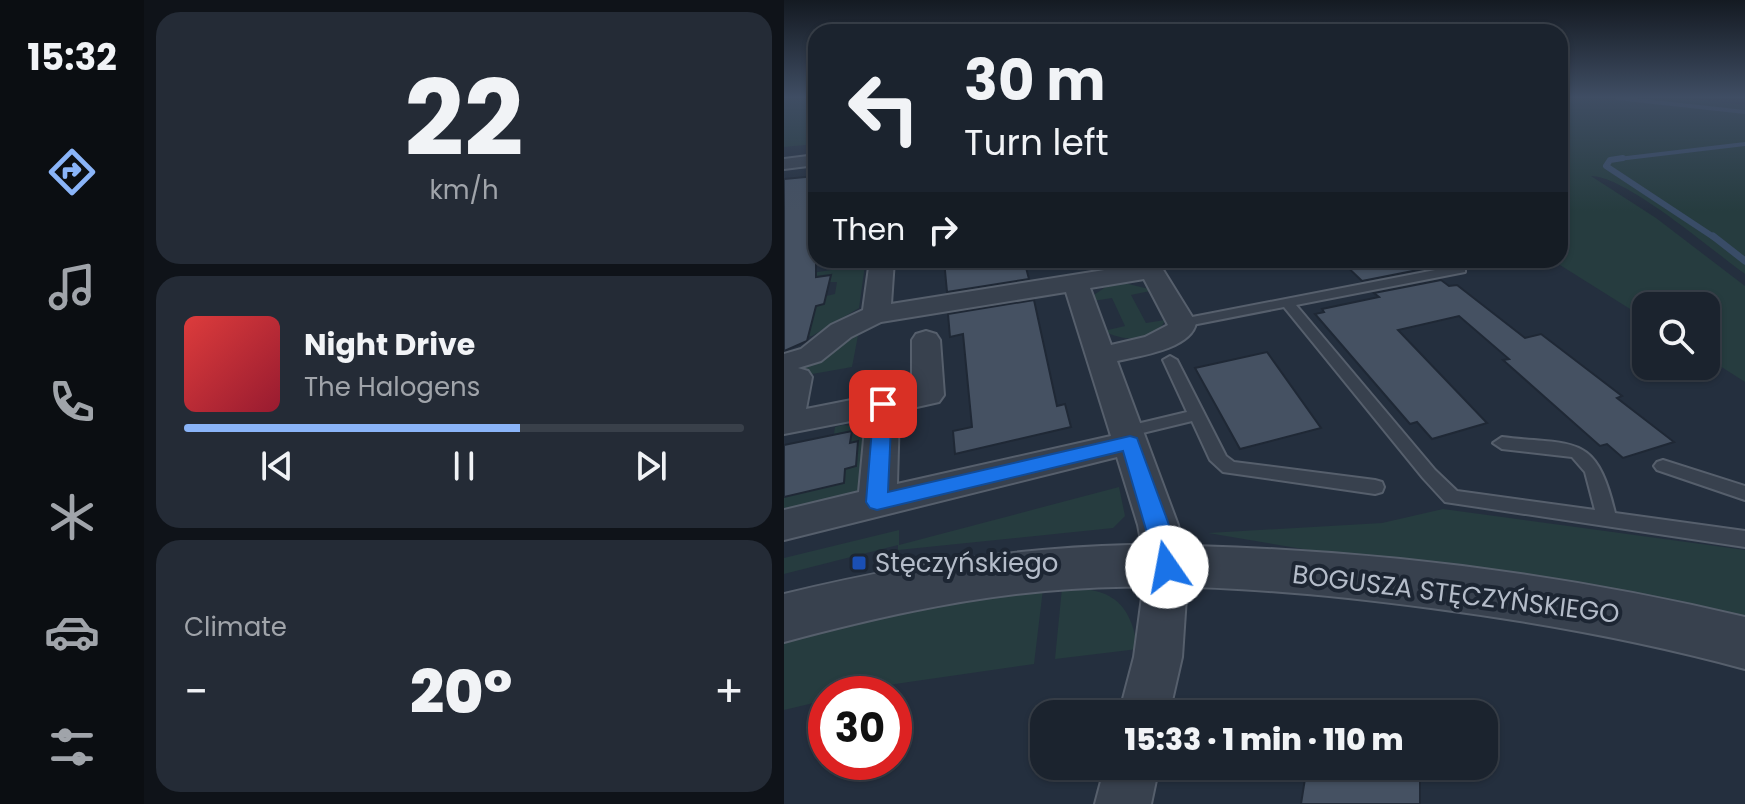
<!DOCTYPE html>
<meta charset="utf-8">
<style>
:root{--surface:#1b232e;--page:#242b36;--text:#f1f3f6;--muted:#a0a4aa;--line:#39404a;--accent:#8ab4f8}
body{margin:0;font-family:Poppins,sans-serif;background:var(--page);color:var(--text);height:100vh;display:flex;flex-direction:column;font-size:30px;white-space:nowrap}
*{box-sizing:border-box;margin:0}
p{font-size:26px;color:var(--muted)}
.icon{flex:none;width:44px;height:44px;fill:none;stroke:currentColor;stroke-width:2;stroke-linecap:round;stroke-linejoin:round}
.map{position:relative;flex:1;overflow:hidden}
.panel{display:flex;flex-direction:column;gap:12px;padding:12px;background:#0f1319;width:640px}
.panel>*{flex:none}
.top-card{position:absolute;left:24px;top:24px;width:760px;height:244px;border-radius:24px;box-shadow:0 2px 6px #0004,0 0 0 2px var(--line);background:#1b232e;color:var(--text);overflow:hidden}
.controls{position:absolute;left:848px;top:292px;display:grid;gap:16px}
.controls a{display:grid;place-items:center;width:88px;height:88px;border-radius:16px;background:var(--surface);box-shadow:0 2px 6px #0004,0 0 0 2px var(--line);font-size:40px}
.speed{position:absolute;left:24px;top:676px;display:flex;gap:16px;font-size:40px;font-weight:700;text-align:center}
.speed>*{display:grid;place-content:center;width:104px;height:104px;border-radius:50%;background:var(--surface);box-shadow:0 2px 6px #0004,0 0 0 2px var(--line);line-height:1}
.speed .limit{border:12px solid #d22;background:#fff;color:#111}
.pin{position:absolute;display:grid;place-items:center;width:68px;height:68px;color:#fff;margin:-34px;border-radius:16px;box-shadow:0 4px 12px #0006}
.me{position:absolute;width:88px;margin:-44px;rotate:348deg;stroke-linejoin:round;filter:drop-shadow(0 0 6px #0008)}
.turn{display:flex;align-items:center;gap:28px;height:168px;padding:0 24px;font-size:36px}
.turn .icon{width:104px;height:104px;stroke-width:2.5}
.turn b{display:block;font-size:56px;line-height:68px}
.then{display:flex;align-items:center;height:76px;padding:0 24px;background:#0003;gap:16px;font-size:30px}
.big{font-size:60px;font-weight:800;line-height:1.1}
.panel .widget{flex:1;display:flex;flex-direction:column;justify-content:center;gap:12px;min-width:0;padding:0 28px;border-radius:24px;background:var(--page)}
.panel .dial{align-items:center;gap:0}
.dial b{font-size:104px;line-height:1}
.song{display:flex;align-items:center;gap:24px}
.cover{width:96px;height:96px;border-radius:12px;background:linear-gradient(135deg,hsl(0 70% 55%),hsl(350 70% 35%))}
.played{height:8px;border-radius:4px;background:linear-gradient(90deg,var(--accent) 60%,var(--line) 60%)}
.keys{display:flex;justify-content:space-around;direction:ltr}
.heat{display:flex;justify-content:space-between;align-items:center;font-size:44px;direction:ltr}
.trip{position:absolute;left:246px;top:700px;width:468px;height:80px;border-radius:24px;background:var(--surface);box-shadow:0 2px 6px #0004,0 0 0 2px var(--line);font-weight:800;line-height:80px;text-align:center}
main{display:flex;flex:1;min-height:0}
.tab-bar{display:flex;flex-direction:column;width:144px;justify-content:space-around;align-items:center;background:#0b0e12;color:var(--muted)}
.tab-bar .icon{width:56px;height:56px}
.tab-bar .on{color:var(--accent)}
.tab-bar b{font-size:36px;color:var(--text)}
.map>svg:first-child{display:block}
</style>
<main>
<nav class="tab-bar">
<b>15:32</b>
<svg class="icon on" aria-label="directions" viewBox="0 0 24 24"><path d="M12 3l9 9-9 9-9-9zM9 14v-3h6M13 9l2 2-2 2"/></svg>
<svg class="icon" aria-label="music" viewBox="0 0 24 24"><path d="M9 18V5l10-2v13"/><circle cx="6" cy="18" r="3"/><circle cx="16" cy="16" r="3"/></svg>
<svg class="icon" aria-label="phone" viewBox="0 0 24 24"><path d="M5 4h4l2 5-3 2q2 4 5 5l2-3 5 2v4C11 20 4 13 5 4z"/></svg>
<svg class="icon" aria-label="climate" viewBox="0 0 24 24"><path d="M12 3v18M4 7l16 10M4 17L20 7"/></svg>
<svg class="icon" aria-label="car" viewBox="0 0 24 24"><path d="M5 17H2v-5l4-1 3-4h7l3 4 3 1v5h-3M9 17h6M6 11h13"/><circle cx="7" cy="17" r="2"/><circle cx="17" cy="17" r="2"/></svg>
<svg class="icon" aria-label="filters" viewBox="0 0 24 24"><path d="M4 7h16M4 17h16"/><circle cx="9" cy="7" r="2"/><circle cx="15" cy="17" r="2"/></svg>
</nav>
<section class="panel">
<div class="widget dial"><b>22</b><p>km/h</p></div>
<div class="widget">
<div class="song"><i class="cover"></i><div><b>Night Drive</b><p>The Halogens</p></div></div>
<div class="played"></div>
<div class="keys"><svg class="icon" aria-label="previous" viewBox="0 0 24 24"><path d="M18 5L8 12l10 7zM5 5v14"/></svg><svg class="icon" aria-label="pause" viewBox="0 0 24 24"><path d="M8 5v14M16 5v14"/></svg><svg class="icon" aria-label="next" viewBox="0 0 24 24"><path d="M6 5l10 7-10 7zM19 5v14"/></svg></div>
</div>
<div class="widget"><p>Climate</p>
<div class="heat"><a>−</a><b class="big">20°</b><a>+</a></div>
</div>
</section>
<div class="map">
<svg width="961" height="804" viewBox="0 0 961 804">
<rect width="100%" height="100%" fill="#242f3e"/>
<path fill="#263c3f" d="M 0,98 L 32,98 L 32,144 L 0,147 Z
M 776,98 L 899,98 L 961,105 L 961,274 C 929,251 842,176 807,176 L 872,218 L 961,286 L 961,382 L 922,357 L 922,306 L 862,306 L 862,319 L 768,260 L 776,260 Z
M 81,265 L 75,308 L 28,336 L 0,341 L 24,307 L 40,304 L 42,296 L 51,294 L 53,282 L 45,282 L 46,275 L 0,282 L 0,277 Z
M 336,282 L 365,289 L 366,291 L 347,295 L 362,323 L 381,320 C 372,343 340,342 320,331 L 341,326 L 328,298 L 309,301 L 307,297 L 326,284 Z
M 75,330 L 68,367 L 0,379 L 0,368 L 35,359 Z
M 59,425 L 73,426 L 88,436 L 83,479 L 73,493 L 0,515 L 0,497 L 59,483 L 61,469 L 72,466 L 74,442 L 66,443 L 67,431 L 50,434 L 51,427 Z
M 335,487 L 341,516 L 329,528 L 114,550 L 114,545 L 0,574 L 0,558 L 115,530 L 115,545 Z
M 659,509 L 961,550 L 961,624 L 700,572 L 543,553 L 424,533 L 598,523 Z
M 278,588 C 326,588 346,599 354,649 L 271,659 Z
M 259,589 L 250,664 L 111,684 L 68,694 L 42,694 L 42,700 L 0,710 L 0,635 L 149,603 Z"/>
<g fill="none" stroke-linecap="round" stroke-linejoin="round">
<path stroke="#394c67" stroke-width="4" d="M 833,98 L 961,112
M 826,160 L 961,144"/>
<path stroke="#394c67" stroke-width="6" d="M 839,158 L 826,160 L 822,166 L 931,238"/>
<path stroke="#394c67" stroke-width="7" d="M 929,236 L 961,261"/>
</g>
<path fill="#455162" stroke="#1f2835" stroke-width="2" d="M 32,176 L 32,277 L 47,275 L 40,304 L 32,306 L 23,341 L 0,351 L 0,179 Z
M 160,260 L 240,260 L 245,279 L 163,292 Z
M 556,260 L 633,260 L 644,268 L 578,281 Z
M 657,280 L 665,286 L 673,285 L 741,338 L 757,334 L 838,396 L 833,398 L 890,442 L 839,458 L 823,444 L 816,446 L 719,360 L 725,359 L 675,316 L 614,330 L 703,423 L 648,439 L 633,422 L 626,424 L 531,314 L 540,312 L 538,309 L 595,297 L 590,293 Z
M 250,300 L 273,406 L 281,404 L 287,427 L 171,454 L 169,431 L 188,427 L 179,334 L 166,337 L 164,314 Z
M 483,352 L 537,428 L 456,449 L 411,368 Z
M 68,431 L 66,443 L 74,441 L 72,466 L 61,469 L 60,483 L 0,497 L 0,445 Z
M 523,766 L 560,766 L 636,781 L 636,804 L 517,804 Z"/>
<g fill="none" stroke-linecap="round" stroke-linejoin="round">
<defs>
<path id="service" d="M 677,265 L 681,266 L 681,272 L 512,305 L 651,470 L 673,491 L 811,510 L 801,472 L 788,457 L 718,449 L 709,443 L 718,437 C 791,446 812,432 831,513 L 961,531 L 961,547 L 661,502 L 639,478 L 500,307 L 398,327 L 391,323 L 398,319 Z
M 386,356 L 393,360 L 442,456 L 450,462 L 591,480 L 598,482 L 600,487 L 598,492 L 591,494 L 439,472 L 426,460 L 408,421 L 342,437 L 336,436 L 334,432 L 336,428 L 403,412 L 379,360 Z
M 879,460 L 961,486 L 961,500 L 873,470 L 870,466 L 873,462 Z"/>
<path id="minor" d="M 32,155 L 32,165 L 0,169 L 0,159 Z
M 86,260 L 110,260 L 107,304 L 352,265 L 349,260 L 373,260 L 412,323 C 407,349 355,356 333,361 L 394,525 L 404,567 L 398,657 L 385,714 L 335,714 L 350,657 L 362,567 L 354,525 L 333,457 L 0,540 L 0,510 L 75,492 L 82,418 L 0,434 L 0,354 L 17,349 L 47,325 L 79,310 ZM 360,279 L 384,325 L 361,337 L 327,345 L 306,288 ZM 282,292 L 327,436 L 113,484 L 115,411 L 155,402 L 160,395 L 156,340 L 152,334 L 142,331 L 132,334 L 128,340 L 128,388 L 22,409 L 28,377 L 24,371 L 14,368 L 37,361 L 67,337 L 97,322 Z
M 321,766 L 375,766 L 367,804 L 311,804 Z"/>
<path id="tertiary" d="M 346,545 C 552,546 760,569 961,617 L 961,669 C 858,641 753,622 647,608 C 519,591 389,580 261,591 C 172,599 86,619 0,642 L 0,594 C 114,566 228,548 346,545 Z"/>
</defs>
<use href="#service" stroke="#565f6c" stroke-width="4"/>
<use href="#minor" stroke="#565f6c" stroke-width="4"/>
<use href="#tertiary" stroke="#565f6c" stroke-width="4"/>
<use href="#service" fill="#38414e" fill-rule="evenodd"/>
<use href="#minor" fill="#38414e" fill-rule="evenodd"/>
<use href="#tertiary" fill="#38414e" fill-rule="evenodd"/>
</g>
<linearGradient id="sky" x2="0" y2="1"><stop stop-color="#141a22"/><stop offset="0.46" stop-color="#3f4d63"/><stop offset="1" stop-color="#3f4d63" stop-opacity="0"/></linearGradient>
<rect width="961" height="211" fill="url(#sky)"/>
<path fill="#1a73e8" stroke="#114b97" stroke-width="2" d="M 99,398 L 108,404 L 104,492 L 346,436 L 353,438 L 385,525 L 395,567 L 391,574 L 383,577 L 375,574 L 339,451 L 93,510 L 86,508 L 82,502 L 90,404 Z"/>
<rect fill="#1a4fb4" stroke="#1d2633" stroke-width="3" x="67" y="555" width="16" height="16" rx="4"/>
<g text-anchor="middle" dominant-baseline="central" stroke-width="8" stroke-linejoin="round" paint-order="stroke">
<g font-size="26" fill="#b4bcc9" stroke="#1d2633" text-anchor="start">
<text x="91" y="563">Stęczyńskiego</text>
</g>
<g font-size="26" fill="#b4bcc9" stroke="#1d2633">
<text transform="translate(672 594) rotate(7)">BOGUSZA STĘCZYŃSKIEGO</text>
</g>
</g>
</svg>
<div class="controls">
<a><svg class="icon" aria-label="search" viewBox="0 0 24 24"><circle cx="10" cy="10" r="6"/><path d="M15 15l6 6"/></svg></a>
</div>
<div class="speed"><div class="limit">30</div></div>
<div class="pin" style="left:99px;top:404px;background:#d93025"><svg class="icon" aria-label="arrive" viewBox="0 0 24 24"><path d="M6 21V4h12l-3 4 3 4H6"/></svg></div>
<svg class="me" style="left:383px;top:567px" viewBox="-20 -20 40 40"><circle r="19" fill="#fff"/><path d="M0-13L10 11 0 6-10 11z" fill="#1a73e8"/></svg>
<div class="trip">15:33 · 1 min · 110 m</div>
<div class="top-card">
<div class="turn"><svg class="icon" aria-label="left" viewBox="0 0 24 24"><path d="M17 20v-9H6M10 6l-5 5 5 5"/></svg><div><b>30 m</b>Turn left</div></div>
<div class="then">Then<svg class="icon" aria-label="right" viewBox="0 0 24 24"><path d="M7 20v-9h11M14 6l5 5-5 5"/></svg></div>
</div>
</div>
</main>
